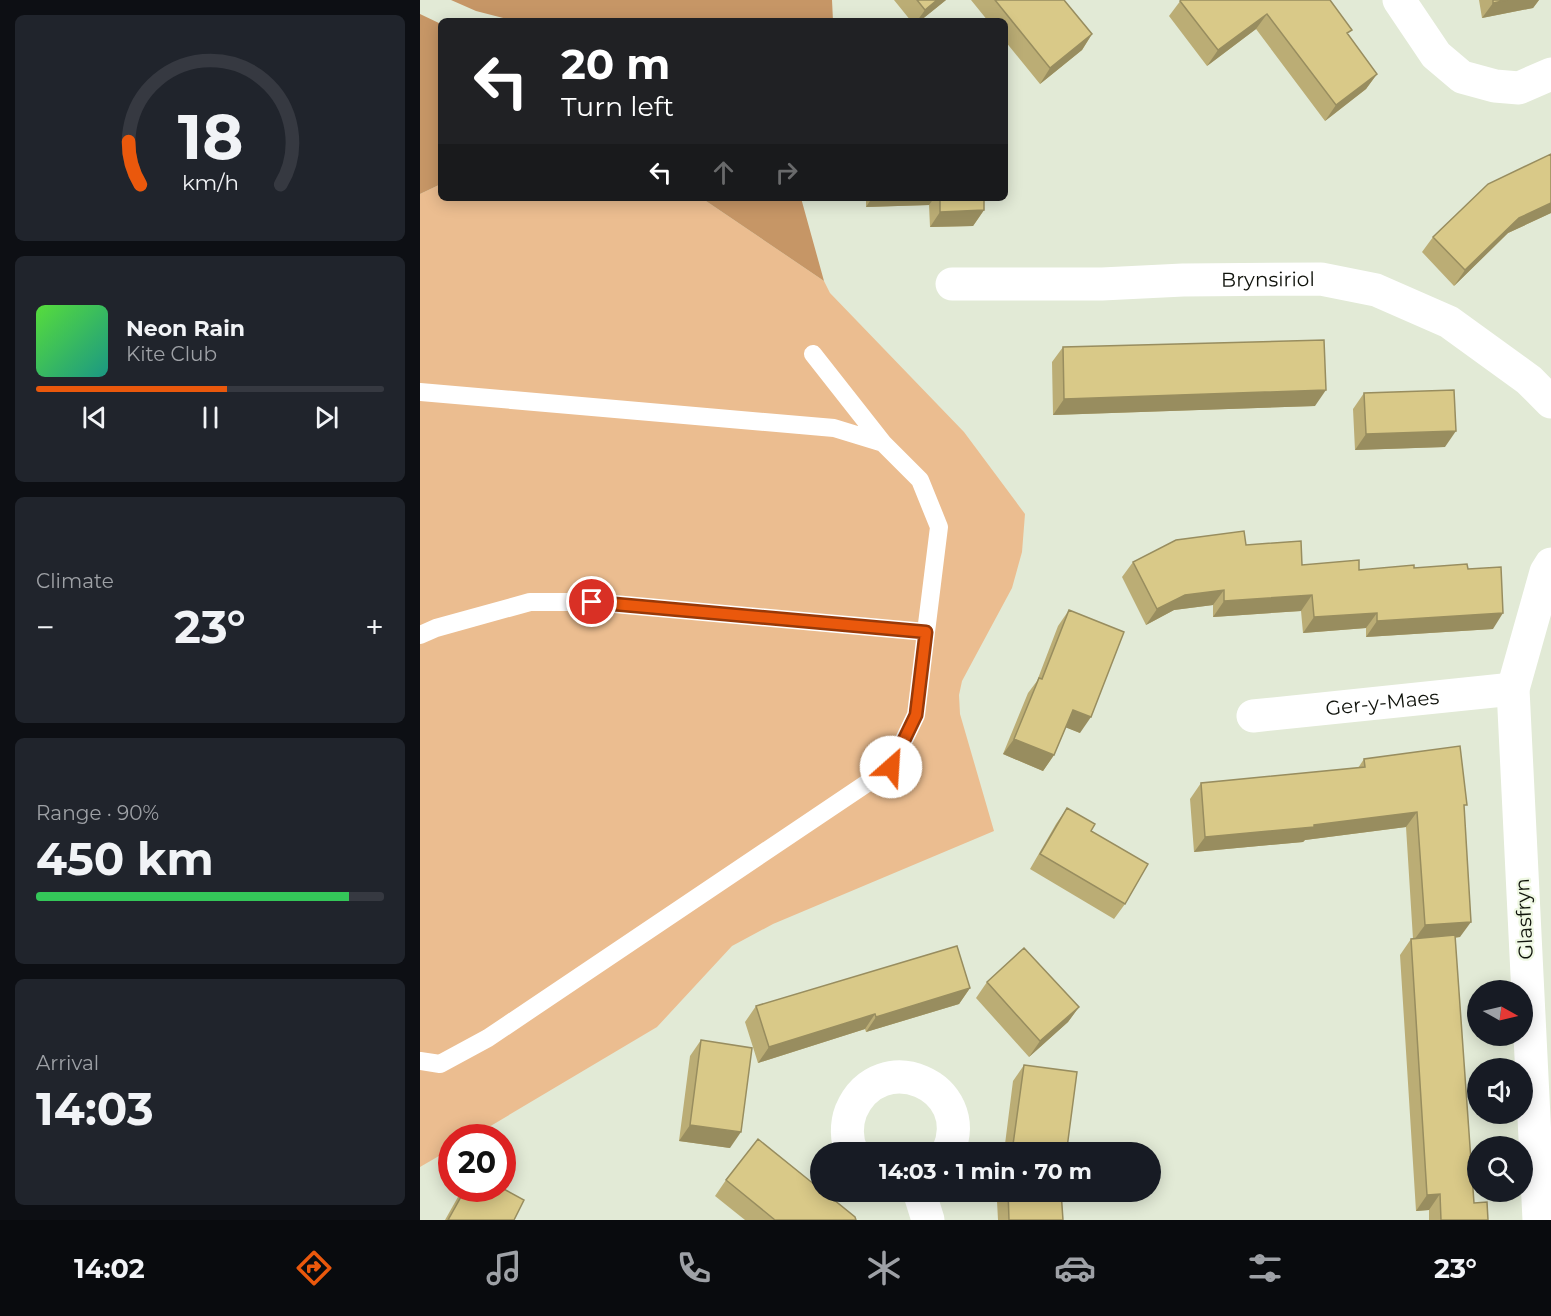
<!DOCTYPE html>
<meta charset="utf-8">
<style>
:root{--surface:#171b24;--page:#20242c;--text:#f1f3f6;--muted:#9ea1a6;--line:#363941;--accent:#ea580c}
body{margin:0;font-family:Montserrat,sans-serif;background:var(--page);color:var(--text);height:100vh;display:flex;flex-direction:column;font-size:22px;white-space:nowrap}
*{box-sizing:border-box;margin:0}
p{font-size:20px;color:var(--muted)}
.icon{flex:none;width:33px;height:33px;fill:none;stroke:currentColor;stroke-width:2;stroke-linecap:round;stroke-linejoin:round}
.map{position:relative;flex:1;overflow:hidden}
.sheet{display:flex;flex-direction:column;gap:15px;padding:15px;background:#0d0f14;width:420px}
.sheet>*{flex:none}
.top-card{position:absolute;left:18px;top:18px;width:570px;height:183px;border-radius:9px;box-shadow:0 3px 15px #0003;background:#202124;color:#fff;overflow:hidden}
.needle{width:39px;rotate:98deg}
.buttons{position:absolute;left:1047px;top:980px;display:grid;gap:12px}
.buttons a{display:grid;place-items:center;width:66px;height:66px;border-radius:50%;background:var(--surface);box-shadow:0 3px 15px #0003;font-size:30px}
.speed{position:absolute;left:18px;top:1124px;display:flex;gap:12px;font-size:30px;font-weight:700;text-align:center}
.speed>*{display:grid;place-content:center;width:78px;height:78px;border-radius:50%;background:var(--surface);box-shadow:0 3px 15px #0003;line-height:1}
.speed .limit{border:9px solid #d22;background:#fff;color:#111}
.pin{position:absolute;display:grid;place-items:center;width:51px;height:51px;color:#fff;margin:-26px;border:3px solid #fff;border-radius:50%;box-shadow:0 2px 6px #0007}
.me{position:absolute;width:66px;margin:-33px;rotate:26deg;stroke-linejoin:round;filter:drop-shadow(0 0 4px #0008)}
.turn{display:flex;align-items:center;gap:21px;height:126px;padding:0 24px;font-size:27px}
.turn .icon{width:78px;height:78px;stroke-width:2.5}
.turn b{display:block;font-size:42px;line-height:51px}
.lanes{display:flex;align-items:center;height:57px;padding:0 24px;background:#0003;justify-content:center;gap:30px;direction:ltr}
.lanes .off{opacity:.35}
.big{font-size:45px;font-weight:700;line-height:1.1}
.sheet .card{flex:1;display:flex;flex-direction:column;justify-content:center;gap:9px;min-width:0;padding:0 21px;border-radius:9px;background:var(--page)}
.sheet .dial{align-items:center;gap:0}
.dial svg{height:156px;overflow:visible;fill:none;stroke:var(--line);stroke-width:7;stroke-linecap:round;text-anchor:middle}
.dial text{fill:var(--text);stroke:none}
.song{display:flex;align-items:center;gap:18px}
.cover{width:72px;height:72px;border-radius:9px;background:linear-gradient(135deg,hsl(110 70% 55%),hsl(170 70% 35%))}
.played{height:6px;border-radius:3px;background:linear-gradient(90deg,var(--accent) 55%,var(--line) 55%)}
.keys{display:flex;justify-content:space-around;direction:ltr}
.heat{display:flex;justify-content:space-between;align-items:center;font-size:33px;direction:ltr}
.charge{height:9px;border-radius:4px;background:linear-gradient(90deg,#34c759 90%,var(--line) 0)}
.trip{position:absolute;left:390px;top:1142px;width:351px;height:60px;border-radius:30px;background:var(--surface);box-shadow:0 3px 15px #0003;font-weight:700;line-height:60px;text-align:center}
.tab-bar{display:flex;height:96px;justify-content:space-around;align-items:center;background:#090b0e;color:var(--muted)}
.tab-bar .icon{width:42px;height:42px}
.tab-bar .on{color:var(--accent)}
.tab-bar b{font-size:27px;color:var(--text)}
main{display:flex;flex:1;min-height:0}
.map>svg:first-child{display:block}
</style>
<main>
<section class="sheet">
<div class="card dial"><svg viewBox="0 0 100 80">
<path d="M14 69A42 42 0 1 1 86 69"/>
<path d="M14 69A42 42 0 0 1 8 47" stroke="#ea580c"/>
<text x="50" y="56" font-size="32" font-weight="700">18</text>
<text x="50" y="72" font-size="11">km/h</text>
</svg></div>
<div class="card">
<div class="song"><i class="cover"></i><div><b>Neon Rain</b><p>Kite Club</p></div></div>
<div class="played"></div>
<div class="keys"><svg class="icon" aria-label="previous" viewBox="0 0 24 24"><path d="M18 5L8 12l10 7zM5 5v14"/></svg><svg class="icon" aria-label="pause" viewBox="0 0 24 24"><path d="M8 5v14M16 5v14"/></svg><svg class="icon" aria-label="next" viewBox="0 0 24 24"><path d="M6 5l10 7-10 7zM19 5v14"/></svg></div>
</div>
<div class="card"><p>Climate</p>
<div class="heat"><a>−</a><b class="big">23°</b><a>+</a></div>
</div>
<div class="card"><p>Range · 90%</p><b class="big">450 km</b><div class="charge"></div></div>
<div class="card"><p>Arrival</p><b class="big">14:03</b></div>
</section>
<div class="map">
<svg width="1131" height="1220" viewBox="0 0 1131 1220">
<rect width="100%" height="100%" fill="#e2ead6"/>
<path fill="#ebbd90" d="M 21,184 L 21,198 L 280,198 L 286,201 L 404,281 L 410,293 L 544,432 L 605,514 L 602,552 L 592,588 L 542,681 L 539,695 L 540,714 L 574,831 L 353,924 L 312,946 L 237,1027 L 52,1137 L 32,1137 L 31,1149 L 0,1167 L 0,194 Z"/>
<path fill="#c69666" d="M 31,0 L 412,0 L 413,21 L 95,21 L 56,11 Z
M 0,14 L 21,24 L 21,184 L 0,194 Z
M 280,198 L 381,198 L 404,281 L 286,201 Z"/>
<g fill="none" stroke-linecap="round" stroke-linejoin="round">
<path stroke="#fff" stroke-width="18" d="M 393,354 L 463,443
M 0,392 L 414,428 L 463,443 L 500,480 L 519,527 L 506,632
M 0,635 L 16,628 L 110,602 L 172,602 L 506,632 L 496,715 L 471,767 L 68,1038 L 20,1064 L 0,1061"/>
<g stroke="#fff" stroke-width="33">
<path d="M 979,0 L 1016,55 L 1042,77 L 1075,86 L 1099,88 L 1131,74"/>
<path id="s1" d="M 532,284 L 682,284 L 763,280 L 901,279 L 956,290 L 1029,322 L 1109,380 L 1131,402"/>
<path id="s2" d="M 833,716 L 1093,689"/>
<path d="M 432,1152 C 426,1140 426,1124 431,1111 C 460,1044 557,1086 528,1152"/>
<path d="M 499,1191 L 508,1220"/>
<path d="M 1119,1220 L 1093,689 L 1126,572 L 1131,564"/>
</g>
</g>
<path fill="#bbad75" d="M 474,0 L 526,0 L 500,21 L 491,21 Z
M 551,0 L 644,0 L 672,34 L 662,50 L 620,84 L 585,41 L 585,21 L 568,21 Z
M 761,0 L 910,0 L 928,35 L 957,74 L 946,89 L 905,121 L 836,29 L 787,66 L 749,16 Z
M 1059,0 L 1119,0 L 1113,8 L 1062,18 Z
M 1131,154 L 1131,213 L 1088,233 L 1034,286 L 1002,252 L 1013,237 Z
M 446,198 L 564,198 L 564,210 L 553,226 L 510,227 L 509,205 L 446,207 Z
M 643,347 L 895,406 L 633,415 L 632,362 Z
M 944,393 L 1025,447 L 935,450 L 933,409 Z
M 826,545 L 882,565 L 939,570 L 994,568 L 1048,569 L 1073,629 L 946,637 L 946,628 L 883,633 L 881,611 L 793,617 L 793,605 L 754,610 L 726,625 L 702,577 L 713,562 Z
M 649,610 L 660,733 L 646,727 L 634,755 L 623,771 L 583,754 L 608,693 L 617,681 L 638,626 Z
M 944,759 L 1045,809 L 1040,937 L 1035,938 L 1054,1203 L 1068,1220 L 1009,1220 L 1009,1210 L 996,1211 L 980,955 L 991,939 L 993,939 L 986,827 L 885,840 L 883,842 L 774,852 L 770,799 L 781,783 L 938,768 Z
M 647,808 L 671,831 L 705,904 L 694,919 L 610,869 L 636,824 Z
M 567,982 L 659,1007 L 648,1022 L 609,1057 L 556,998 Z
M 550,988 L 539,1004 L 446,1032 L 445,1029 L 338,1063 L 325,1022 L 336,1006 Z
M 281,1040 L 310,1148 L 259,1141 L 270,1056 Z
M 604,1065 L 644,1152 L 584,1152 L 593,1081 Z
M 306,1180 L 436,1220 L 325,1220 L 295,1196 Z
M 43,1188 L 82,1188 L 94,1220 L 25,1220 Z
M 578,1191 L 641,1191 L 643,1220 L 578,1220 L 577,1201 Z"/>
<path fill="#988d5f" d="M 517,0 L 526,0 L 500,21 L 497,21 L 505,10 Z
M 1087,0 L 1119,0 L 1113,8 L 1062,18 L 1073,3 Z
M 847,14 L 836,29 L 787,66 L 798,50 Z
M 672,34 L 662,50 L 620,84 L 630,68 Z
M 957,74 L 946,89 L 905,121 L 916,105 Z
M 452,198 L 514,198 L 509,205 L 446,207 Z
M 1131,203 L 1131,213 L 1088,233 L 1034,286 L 1045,270 L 1099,218 Z
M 564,210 L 553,226 L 510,227 L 520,212 Z
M 906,390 L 895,406 L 633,415 L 644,399 Z
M 1036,431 L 1025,447 L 935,450 L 946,434 Z
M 804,590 L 793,605 L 754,610 L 726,625 L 737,609 L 765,595 Z
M 892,595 L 881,611 L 793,617 L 804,601 Z
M 957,613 L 946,628 L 883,633 L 894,617 Z
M 1083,613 L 1073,629 L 946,637 L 957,621 Z
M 653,710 L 671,717 L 660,733 L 642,726 Z
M 594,739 L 634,755 L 623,771 L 583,754 Z
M 997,812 L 986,827 L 885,840 L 883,842 L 774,852 L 785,837 Z
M 1051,922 L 1040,937 L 994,940 L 1005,925 Z
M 550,988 L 539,1004 L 446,1032 L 456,1017 Z
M 659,1007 L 648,1022 L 609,1057 L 620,1041 Z
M 455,1014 L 445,1029 L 338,1063 L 349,1047 Z
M 270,1125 L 321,1132 L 310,1148 L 259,1141 Z
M 639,1147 L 647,1148 L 644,1152 L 636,1152 Z
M 1020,1194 L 1009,1210 L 996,1211 L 1007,1195 Z"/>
<path fill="#d9c988" stroke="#988d5f" stroke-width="1.5" d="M 497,0 L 517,0 L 505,10 Z
M 575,0 L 644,0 L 672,34 L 630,68 Z
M 761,0 L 910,0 L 932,30 L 927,33 L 957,74 L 916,105 L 847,14 L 798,50 L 760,1 Z
M 1073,0 L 1087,0 L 1073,3 Z
M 1131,154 L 1131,203 L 1099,218 L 1045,270 L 1013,237 L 1068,184 Z
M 520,198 L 564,198 L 564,210 L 520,212 Z
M 904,340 L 906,390 L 644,399 L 643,347 Z
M 1034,390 L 1036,431 L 946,434 L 944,393 Z
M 824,531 L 826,545 L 881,541 L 882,565 L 939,560 L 939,570 L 994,565 L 994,568 L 1047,564 L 1048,569 L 1081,567 L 1083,613 L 957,621 L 957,613 L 894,617 L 892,595 L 804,601 L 804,590 L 765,595 L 737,609 L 713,562 L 756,540 Z
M 649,610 L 704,632 L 671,717 L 653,710 L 634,755 L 594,739 L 619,678 L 622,679 Z
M 1040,746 L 1047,805 L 1044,805 L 1051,922 L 1005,925 L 997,812 L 894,825 L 894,827 L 785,837 L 781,783 L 945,767 L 944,759 Z
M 647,808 L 675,824 L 671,831 L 728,864 L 705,904 L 620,854 Z
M 1035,935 L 1054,1203 L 1067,1202 L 1068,1220 L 1021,1220 L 1020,1194 L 1007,1195 L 991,939 Z
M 537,946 L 550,988 L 456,1017 L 455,1014 L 349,1047 L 336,1006 Z
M 604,948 L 659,1007 L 620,1041 L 567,982 Z
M 281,1040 L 332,1048 L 321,1132 L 270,1125 Z
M 604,1065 L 657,1072 L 647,1148 L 639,1147 L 639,1152 L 592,1152 Z
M 338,1139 L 400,1189 L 400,1191 L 403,1191 L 435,1217 L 436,1220 L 355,1220 L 306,1180 Z
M 46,1188 L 82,1188 L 104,1200 L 94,1220 L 28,1220 Z
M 588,1191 L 641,1191 L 643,1220 L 589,1220 Z"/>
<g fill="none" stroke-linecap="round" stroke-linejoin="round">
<defs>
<path id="route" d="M 172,602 L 506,632 L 496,715 L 471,767"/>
</defs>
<use href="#route" stroke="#983908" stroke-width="15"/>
<use href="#route" stroke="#ea580c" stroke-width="10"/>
</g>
<g text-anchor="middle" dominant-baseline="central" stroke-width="4.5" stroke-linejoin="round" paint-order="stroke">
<g font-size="20" fill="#0f120b" stroke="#eff8e3">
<text stroke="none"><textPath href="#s1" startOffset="316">Brynsiriol</textPath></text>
<text stroke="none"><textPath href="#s2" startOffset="130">Ger-y-Maes</textPath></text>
<text transform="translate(1104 919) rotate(-93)">Glasfryn</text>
</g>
</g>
</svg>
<div class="buttons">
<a><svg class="needle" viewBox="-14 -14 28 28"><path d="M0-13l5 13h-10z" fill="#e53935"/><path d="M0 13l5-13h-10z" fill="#9ea1a6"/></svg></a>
<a><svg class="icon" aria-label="sound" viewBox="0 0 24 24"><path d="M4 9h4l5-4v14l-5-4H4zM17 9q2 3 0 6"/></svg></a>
<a><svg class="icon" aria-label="search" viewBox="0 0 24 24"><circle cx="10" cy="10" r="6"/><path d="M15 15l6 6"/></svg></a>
</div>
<div class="speed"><div class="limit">20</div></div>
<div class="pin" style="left:172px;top:602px;background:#d93025"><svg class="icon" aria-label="arrive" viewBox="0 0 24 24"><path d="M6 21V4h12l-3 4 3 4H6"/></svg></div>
<svg class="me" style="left:471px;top:767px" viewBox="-20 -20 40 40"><circle r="19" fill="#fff"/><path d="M0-13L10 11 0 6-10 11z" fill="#ea580c"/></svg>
<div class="trip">14:03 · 1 min · 70 m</div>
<div class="top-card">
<div class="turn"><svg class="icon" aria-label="left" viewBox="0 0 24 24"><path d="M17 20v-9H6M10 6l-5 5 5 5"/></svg><div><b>20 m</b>Turn left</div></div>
<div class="lanes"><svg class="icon" aria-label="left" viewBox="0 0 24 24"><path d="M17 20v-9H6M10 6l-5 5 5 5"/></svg><svg class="icon off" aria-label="ahead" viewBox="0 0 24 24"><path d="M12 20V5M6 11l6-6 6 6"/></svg><svg class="icon off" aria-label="right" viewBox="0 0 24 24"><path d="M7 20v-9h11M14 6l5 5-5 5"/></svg></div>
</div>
</div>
</main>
<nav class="tab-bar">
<b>14:02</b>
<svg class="icon on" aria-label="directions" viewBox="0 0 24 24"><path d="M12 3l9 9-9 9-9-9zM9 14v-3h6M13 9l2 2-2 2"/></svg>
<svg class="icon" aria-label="music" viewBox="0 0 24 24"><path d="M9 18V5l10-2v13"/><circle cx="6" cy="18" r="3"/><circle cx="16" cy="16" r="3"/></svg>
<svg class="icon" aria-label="phone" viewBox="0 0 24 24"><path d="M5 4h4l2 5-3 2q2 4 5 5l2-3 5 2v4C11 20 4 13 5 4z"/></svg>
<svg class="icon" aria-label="climate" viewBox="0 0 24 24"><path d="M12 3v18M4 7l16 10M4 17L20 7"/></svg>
<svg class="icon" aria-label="car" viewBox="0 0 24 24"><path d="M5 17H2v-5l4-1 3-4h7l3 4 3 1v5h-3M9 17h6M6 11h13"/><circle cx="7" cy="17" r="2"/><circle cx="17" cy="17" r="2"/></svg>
<svg class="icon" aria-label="filters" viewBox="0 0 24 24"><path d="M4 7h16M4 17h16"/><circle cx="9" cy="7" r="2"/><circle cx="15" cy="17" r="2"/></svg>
<b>23°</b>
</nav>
